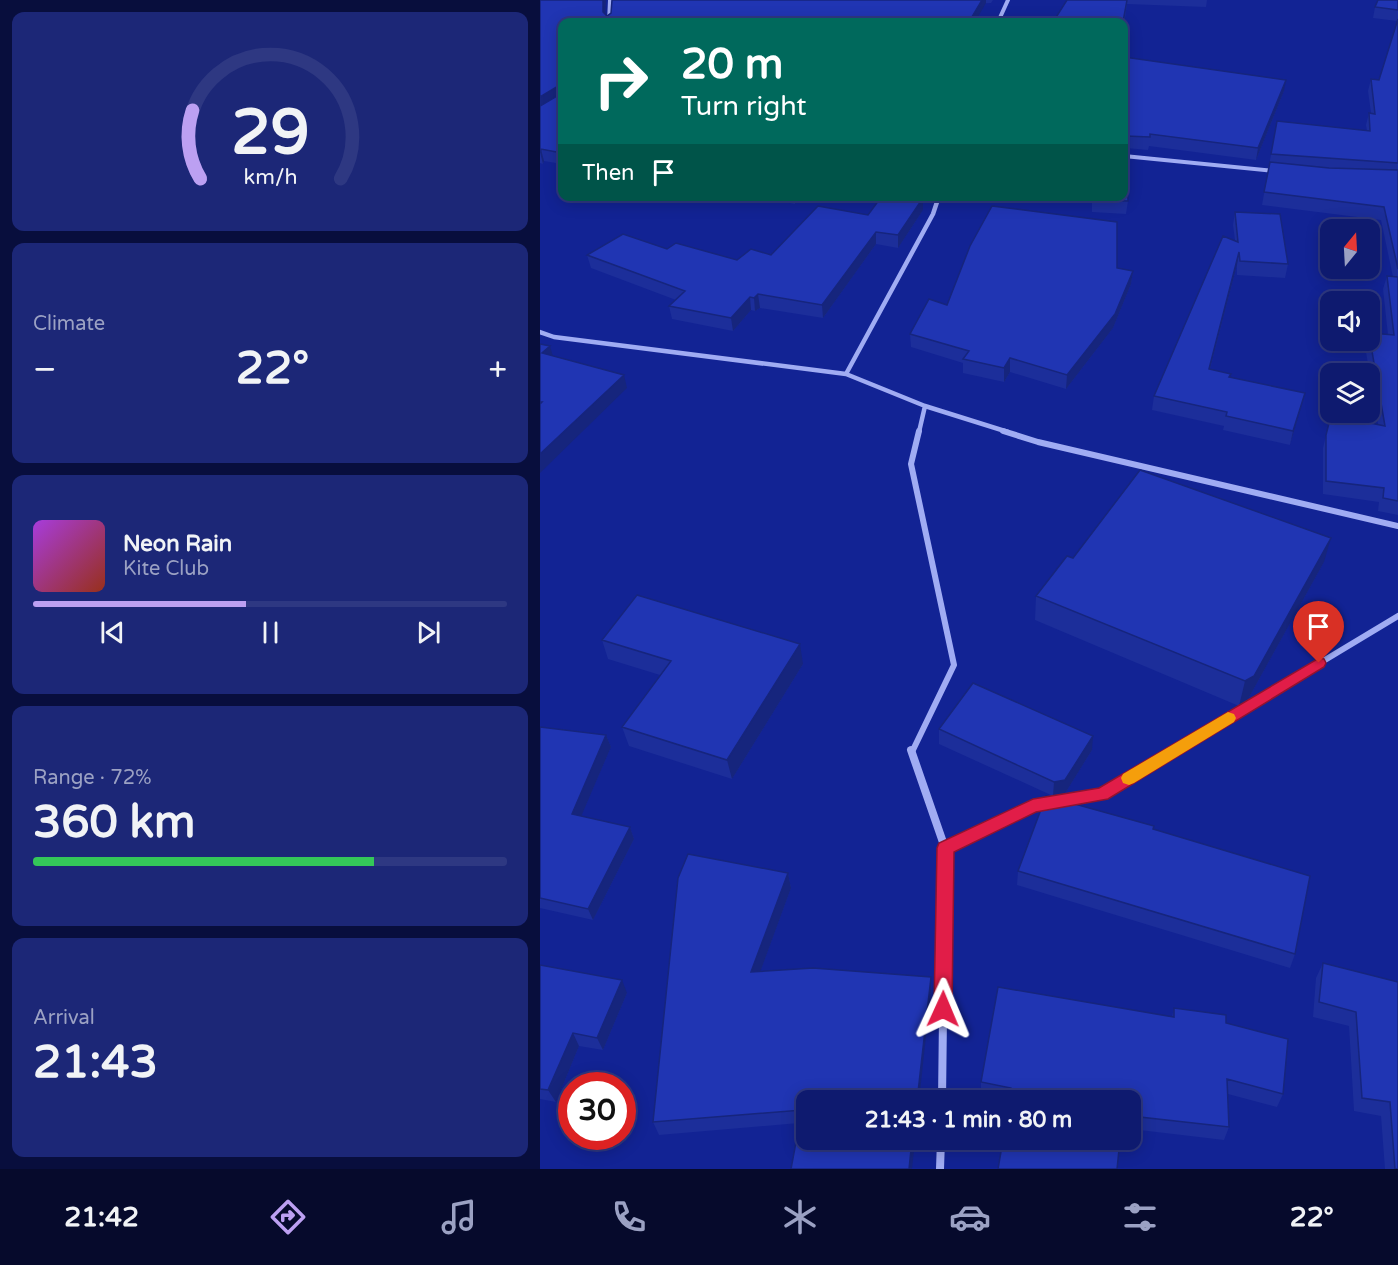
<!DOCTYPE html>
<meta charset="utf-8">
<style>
:root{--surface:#0e1a6f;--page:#1c2777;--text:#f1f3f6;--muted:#9ba1c3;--line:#2e3882;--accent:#bca0f2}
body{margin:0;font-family:"Varela Round",sans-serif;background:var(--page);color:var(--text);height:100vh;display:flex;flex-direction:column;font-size:22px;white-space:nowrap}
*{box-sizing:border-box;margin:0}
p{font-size:20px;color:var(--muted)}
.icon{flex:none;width:33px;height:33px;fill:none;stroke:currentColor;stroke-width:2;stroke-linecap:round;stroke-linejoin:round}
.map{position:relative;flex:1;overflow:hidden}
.drawer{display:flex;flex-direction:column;gap:12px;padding:12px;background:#080e3d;width:540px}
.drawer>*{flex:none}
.banner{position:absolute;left:18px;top:18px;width:570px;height:183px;border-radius:12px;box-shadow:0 3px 15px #0003,0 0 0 2px var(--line);background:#00695c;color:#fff;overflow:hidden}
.needle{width:39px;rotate:18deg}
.fabs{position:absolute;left:780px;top:219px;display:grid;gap:12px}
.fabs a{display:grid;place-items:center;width:60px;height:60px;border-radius:12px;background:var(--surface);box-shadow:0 3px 15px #0003,0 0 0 2px var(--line);font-size:30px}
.speed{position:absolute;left:18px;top:1072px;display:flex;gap:12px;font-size:30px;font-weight:700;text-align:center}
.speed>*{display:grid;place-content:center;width:78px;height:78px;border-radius:50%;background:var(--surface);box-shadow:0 3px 15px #0003,0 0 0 2px var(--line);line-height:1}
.speed .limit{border:9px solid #d22;background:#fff;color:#111}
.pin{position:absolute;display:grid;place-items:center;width:51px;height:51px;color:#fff;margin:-62px -26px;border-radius:50% 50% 50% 0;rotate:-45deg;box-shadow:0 0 6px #0007}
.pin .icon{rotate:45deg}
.me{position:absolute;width:66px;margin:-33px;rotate:1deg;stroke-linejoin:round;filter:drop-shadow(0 0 4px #0008)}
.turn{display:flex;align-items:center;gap:21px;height:126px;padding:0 24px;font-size:27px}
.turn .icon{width:78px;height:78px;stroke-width:2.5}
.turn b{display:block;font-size:42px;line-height:51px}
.then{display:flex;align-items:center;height:57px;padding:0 24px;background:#0003;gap:12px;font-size:22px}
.big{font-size:45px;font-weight:800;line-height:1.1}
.drawer .card{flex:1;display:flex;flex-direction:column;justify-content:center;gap:9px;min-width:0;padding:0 21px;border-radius:12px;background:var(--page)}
.drawer .dial{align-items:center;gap:0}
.dial svg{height:156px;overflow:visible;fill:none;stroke:var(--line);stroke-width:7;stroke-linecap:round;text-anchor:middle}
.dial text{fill:var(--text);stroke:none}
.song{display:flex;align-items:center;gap:18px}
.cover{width:72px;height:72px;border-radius:9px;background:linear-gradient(135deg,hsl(280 70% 55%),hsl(10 70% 35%))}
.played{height:6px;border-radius:3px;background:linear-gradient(90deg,var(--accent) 45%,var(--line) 45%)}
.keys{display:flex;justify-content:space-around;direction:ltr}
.heat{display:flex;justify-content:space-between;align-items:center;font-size:33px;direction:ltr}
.charge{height:9px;border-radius:4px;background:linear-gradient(90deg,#34c759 72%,var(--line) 0)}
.trip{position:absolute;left:256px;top:1090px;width:345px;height:60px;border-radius:12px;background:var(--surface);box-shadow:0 3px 15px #0003,0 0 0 2px var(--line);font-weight:800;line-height:60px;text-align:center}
.menu{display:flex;height:96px;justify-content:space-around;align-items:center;background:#060a2c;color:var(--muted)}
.menu .icon{width:42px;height:42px}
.menu .selected{color:var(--accent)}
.menu b{font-size:27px;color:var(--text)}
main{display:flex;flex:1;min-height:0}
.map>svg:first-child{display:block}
</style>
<main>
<section class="drawer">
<div class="card dial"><svg viewBox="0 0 100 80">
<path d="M14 69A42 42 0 1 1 86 69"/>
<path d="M14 69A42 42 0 0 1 10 34" stroke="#bca0f2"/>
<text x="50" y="56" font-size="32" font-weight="700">29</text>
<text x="50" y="72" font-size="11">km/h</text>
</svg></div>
<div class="card"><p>Climate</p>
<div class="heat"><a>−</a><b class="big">22°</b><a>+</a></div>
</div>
<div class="card">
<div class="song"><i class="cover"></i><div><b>Neon Rain</b><p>Kite Club</p></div></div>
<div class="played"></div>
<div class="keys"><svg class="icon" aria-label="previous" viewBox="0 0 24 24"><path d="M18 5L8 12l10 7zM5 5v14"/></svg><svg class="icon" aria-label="pause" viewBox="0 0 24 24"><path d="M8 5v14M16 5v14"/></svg><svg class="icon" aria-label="next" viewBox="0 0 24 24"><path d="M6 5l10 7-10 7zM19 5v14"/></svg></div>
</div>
<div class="card"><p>Range · 72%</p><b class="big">360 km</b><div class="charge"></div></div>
<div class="card"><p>Arrival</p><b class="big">21:43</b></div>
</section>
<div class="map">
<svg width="858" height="1169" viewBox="0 0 858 1169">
<rect width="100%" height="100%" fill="#122394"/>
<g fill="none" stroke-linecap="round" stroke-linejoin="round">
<path stroke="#a0acf3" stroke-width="4" d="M 69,22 L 70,0
M 458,22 L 468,0
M 584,156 L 735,171"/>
<path stroke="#a0acf3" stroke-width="4.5" d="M 0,332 L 14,337 L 306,374 L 385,406 L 468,432
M 306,374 L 393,214 L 399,196
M 379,432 L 385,406"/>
<path stroke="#a0acf3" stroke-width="6" d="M 463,431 L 498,442 L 858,526
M 372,752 L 414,665 L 371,464 L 379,431
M 632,752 L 858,616"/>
<path stroke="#a0acf3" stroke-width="8" d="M 371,750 L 405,848 L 402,1101
M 405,848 L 493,806 L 562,794 L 634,750
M 400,1169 L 401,1140"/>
</g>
<path fill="#1c2e9a" d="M 0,0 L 66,0 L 65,14 L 67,16 L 71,13 L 72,0 L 453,0 L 451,3 L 22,22 L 22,164 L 4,161 L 3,164 L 0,163 Z
M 527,0 L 667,0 L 666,7 L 587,4 L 584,25 L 584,22 Z
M 858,0 L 858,515 L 838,511 L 839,502 L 783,494 L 783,448 L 791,415 L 838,424 L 825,346 L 826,340 L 830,340 L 848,335 L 843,289 L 847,276 L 853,277 L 841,220 L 722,205 L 737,121 L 827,131 L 826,125 L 829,113 L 831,113 L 828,91 L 831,79 L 839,80 L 857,21 L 833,18 L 835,7 Z
M 584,57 L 744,91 L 716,160 L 609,146 L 608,150 L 586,148 L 588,201 L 586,214 L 552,212 L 552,196 L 584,196 Z
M 212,196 L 262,196 L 255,204 Z
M 383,210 L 358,248 L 336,244 L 283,318 L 220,308 L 215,311 L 211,310 L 193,331 L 132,319 L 129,306 L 136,300 L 51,268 L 47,255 L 127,249 L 197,260 L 231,255 L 328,215 Z
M 695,212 L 748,264 L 745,278 L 697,275 L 697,265 L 670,369 L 691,374 L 690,377 L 765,393 L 750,445 L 683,430 L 684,426 L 612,410 L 614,396 L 695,240 L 693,225 Z
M 577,268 L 593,271 L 591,284 L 573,328 L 526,389 L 470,372 L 464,382 L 423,373 L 423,363 L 371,347 L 370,334 L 407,305 Z
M 533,558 L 784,562 L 707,701 L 699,706 L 495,620 L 496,596 Z
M 62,640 L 263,664 L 192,779 L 89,746 L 82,727 L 120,675 L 68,659 Z
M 0,727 L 66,735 L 71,747 L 41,816 L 90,827 L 94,839 L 53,920 L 0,908 Z
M 399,729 L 552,750 L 524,795 L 513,796 L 399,744 Z
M 613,829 L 755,954 L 750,968 L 477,885 L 478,871 Z
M 248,873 L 251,888 L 220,972 L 391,991 L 259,1123 L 119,1135 L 113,1122 Z
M 783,963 L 858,982 L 858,1169 L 845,1169 L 841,1116 L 814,1111 L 809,1026 L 773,1017 L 776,978 Z
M 0,965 L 87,993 L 63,1050 L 39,1046 L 16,1102 L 0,1099 Z
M 634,1008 L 686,1023 L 743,1094 L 737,1107 L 688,1094 L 689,1127 L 684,1140 L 591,1129 L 591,1101 L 469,1101 L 441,1095 L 441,1082 L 632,1017 Z"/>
<path fill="#16257d" d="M 63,0 L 66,0 L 65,22 L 63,12 Z
M 442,0 L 446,0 L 446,3 L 435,22 L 429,22 Z
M 746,80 L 744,91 L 716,160 L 718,148 Z
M 18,86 L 20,97 L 0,109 L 0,97 Z
M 1,149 L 4,161 L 3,164 L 0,152 Z
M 255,196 L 262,196 L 255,204 Z
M 383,198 L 383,210 L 358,248 L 358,235 Z
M 336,232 L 336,244 L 283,318 L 282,305 Z
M 699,252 L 697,265 L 666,383 L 669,369 Z
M 593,271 L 591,284 L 573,328 L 526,389 L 527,375 Z
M 218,294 L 220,308 L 215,311 L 214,298 Z
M 210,297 L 211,310 L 193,331 L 191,318 Z
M 10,346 L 14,360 L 2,353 Z
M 470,358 L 470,372 L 464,382 L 464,368 Z
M 84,375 L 87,388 L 0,473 L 0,454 Z
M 765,393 L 761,407 L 750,445 L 753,431 Z
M 791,538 L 784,562 L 707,701 L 699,706 L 705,681 Z
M 260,644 L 263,664 L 192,779 L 187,760 Z
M 66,735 L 71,747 L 37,826 L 32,814 Z
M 553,736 L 552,750 L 524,795 L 513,796 L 514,782 Z
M 90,827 L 94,839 L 53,920 L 48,909 Z
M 248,873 L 251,888 L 215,986 L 211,972 Z
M 391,977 L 391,991 L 379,1101 L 377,1101 Z
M 82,980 L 87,993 L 63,1050 L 57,1038 Z
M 33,1033 L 39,1046 L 16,1102 L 8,1090 Z
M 372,1140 L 375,1140 L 372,1169 L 369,1169 Z"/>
<path fill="#2035b3" stroke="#16257d" stroke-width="1.5" d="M 0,0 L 63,0 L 63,12 L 67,16 L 71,13 L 72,0 L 442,0 L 429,22 L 22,22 L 22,88 L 18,86 L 0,97 Z
M 527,0 L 587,0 L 583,22 L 513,22 Z
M 838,0 L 858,0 L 858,10 L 835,7 Z
M 858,19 L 858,163 L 731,154 L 737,121 L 830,131 L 829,113 L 835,114 L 831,79 L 839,80 Z
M 584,57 L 746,80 L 718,148 L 610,134 L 610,137 L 586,136 L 586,140 L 584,142 Z
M 22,91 L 22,153 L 1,149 L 0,152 L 0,106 L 22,93 Z
M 584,146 L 586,148 L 588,201 L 553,200 L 553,196 L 584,196 Z
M 730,162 L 789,168 L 858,170 L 858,269 L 844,207 L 724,192 Z
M 342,196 L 373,196 L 383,198 L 358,235 L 336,232 L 282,305 L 218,294 L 214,298 L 210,297 L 191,318 L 129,306 L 145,291 L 47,255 L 83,234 L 127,249 L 136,243 L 197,260 L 211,249 L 231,255 L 278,206 L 328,215 Z
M 452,206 L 577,222 L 577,268 L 593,271 L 575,314 L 527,375 L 470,358 L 464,368 L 423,359 L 429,351 L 370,334 L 389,299 L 407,305 L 430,246 Z
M 695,212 L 740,214 L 748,264 L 700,261 L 699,252 L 669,369 L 691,374 L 689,377 L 765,393 L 753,431 L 686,416 L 687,412 L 614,396 L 683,236 L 698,242 Z
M 847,276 L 858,277 L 858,501 L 843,498 L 844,488 L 786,481 L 786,435 L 791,415 L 845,426 L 830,340 L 830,333 L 854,335 Z
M 0,344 L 10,346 L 2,353 L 84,375 L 0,454 L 0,404 L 2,402 L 0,402 Z
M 600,470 L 791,538 L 714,676 L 705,681 L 496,596 L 527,556 L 533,558 Z
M 97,595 L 260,644 L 187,760 L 82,727 L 131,661 L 62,640 Z
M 433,683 L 553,736 L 525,780 L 514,782 L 399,729 Z
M 0,727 L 66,735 L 32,814 L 90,827 L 48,909 L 0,898 Z
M 506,796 L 614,826 L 613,829 L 770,876 L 755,954 L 478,871 Z
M 148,854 L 248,873 L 211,972 L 273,968 L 391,977 L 377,1101 L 267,1101 L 267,1140 L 372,1140 L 369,1169 L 251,1169 L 262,1110 L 113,1122 L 138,878 Z
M 783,963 L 858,982 L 858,1169 L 855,1169 L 850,1102 L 822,1098 L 816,1012 L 779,1002 Z
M 0,965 L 82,980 L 57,1038 L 33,1033 L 8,1090 L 0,1089 Z
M 458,987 L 634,1017 L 634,1008 L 686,1015 L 686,1023 L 748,1039 L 743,1094 L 687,1079 L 689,1127 L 591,1116 L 591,1101 L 469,1101 L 471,1088 L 441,1082 Z
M 463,1140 L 580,1140 L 577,1169 L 458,1169 Z"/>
<path fill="#e11d48" stroke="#92132f" stroke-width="1.5" d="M 779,658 L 784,659 L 786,663 L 784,667 L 568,799 L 496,812 L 414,852 L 412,1009 L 409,1015 L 403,1018 L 396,1015 L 394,1009 L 397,848 L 399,843 L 493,799 L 559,788 Z"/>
<path fill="#f59e0b" d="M 688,712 L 694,714 L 696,718 L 694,722 L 594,783 L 589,785 L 583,783 L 581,778 L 583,774 Z"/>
</svg>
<div class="fabs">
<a><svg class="needle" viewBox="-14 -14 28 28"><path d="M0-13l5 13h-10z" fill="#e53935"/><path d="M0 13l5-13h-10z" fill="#9ba1c3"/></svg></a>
<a><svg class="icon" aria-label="sound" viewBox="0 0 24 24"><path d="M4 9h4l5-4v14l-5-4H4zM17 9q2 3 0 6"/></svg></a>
<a><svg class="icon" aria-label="layers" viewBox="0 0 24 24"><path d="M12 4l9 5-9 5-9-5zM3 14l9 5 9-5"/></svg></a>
</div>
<div class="speed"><div class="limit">30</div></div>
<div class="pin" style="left:779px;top:663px;background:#d93025"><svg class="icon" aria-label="arrive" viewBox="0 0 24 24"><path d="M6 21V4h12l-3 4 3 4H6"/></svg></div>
<svg class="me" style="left:403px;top:1009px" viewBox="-20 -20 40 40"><path d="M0-17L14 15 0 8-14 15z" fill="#e11d48" stroke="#fff" stroke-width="4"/></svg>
<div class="trip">21:43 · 1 min · 80 m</div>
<div class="banner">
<div class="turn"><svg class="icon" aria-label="right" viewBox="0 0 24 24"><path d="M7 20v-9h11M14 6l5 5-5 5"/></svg><div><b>20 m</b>Turn right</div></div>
<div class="then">Then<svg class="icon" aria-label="arrive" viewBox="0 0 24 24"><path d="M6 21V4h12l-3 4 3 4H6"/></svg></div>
</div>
</div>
</main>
<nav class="menu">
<b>21:42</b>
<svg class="icon selected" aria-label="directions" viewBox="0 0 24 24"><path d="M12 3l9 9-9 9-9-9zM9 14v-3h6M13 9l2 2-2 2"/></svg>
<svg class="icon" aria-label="music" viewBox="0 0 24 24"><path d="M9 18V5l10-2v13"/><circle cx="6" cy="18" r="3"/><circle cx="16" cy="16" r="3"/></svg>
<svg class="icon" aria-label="phone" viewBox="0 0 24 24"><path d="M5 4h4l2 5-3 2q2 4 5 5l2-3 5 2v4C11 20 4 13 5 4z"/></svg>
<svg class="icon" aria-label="climate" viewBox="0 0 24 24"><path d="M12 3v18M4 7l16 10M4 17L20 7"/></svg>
<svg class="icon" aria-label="car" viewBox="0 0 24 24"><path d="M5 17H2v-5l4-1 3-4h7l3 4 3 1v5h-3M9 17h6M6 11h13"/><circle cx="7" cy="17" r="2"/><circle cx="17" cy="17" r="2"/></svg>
<svg class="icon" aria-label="filters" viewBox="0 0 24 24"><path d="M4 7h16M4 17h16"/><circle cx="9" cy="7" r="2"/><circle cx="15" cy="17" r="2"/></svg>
<b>22°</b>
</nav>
